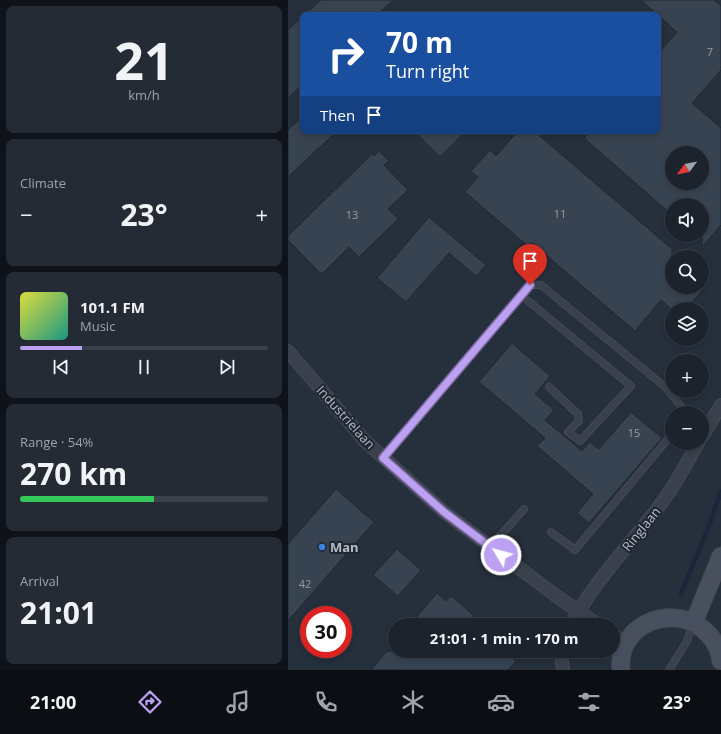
<!DOCTYPE html>
<meta charset="utf-8">
<style>
:root{--surface:#1c232d;--page:#252b35;--text:#f1f3f6;--muted:#a0a4aa;--line:#3a4049;--accent:#bca0f2}
body{margin:0;font-family:"Open Sans",sans-serif;background:var(--page);color:var(--text);height:100vh;display:flex;flex-direction:column;font-size:15px;white-space:nowrap}
*{box-sizing:border-box;margin:0}
p{font-size:13px;color:var(--muted)}
.icon{flex:none;width:22px;height:22px;fill:none;stroke:currentColor;stroke-width:2;stroke-linecap:round;stroke-linejoin:round}
.map{position:relative;flex:1;overflow:hidden}
.side{display:flex;flex-direction:column;gap:6px;padding:6px;background:#0f1319;width:288px}
.side>*{flex:none}
.guide{position:absolute;left:12px;top:12px;width:361px;height:122px;border-radius:8px;box-shadow:0 2px 6px #0003,0 0 0 1px var(--line);background:#1a4fa0;color:#fff;overflow:hidden}
.needle{width:26px;rotate:238deg}
.fabs{position:absolute;left:377px;top:146px;display:grid;gap:8px}
.fabs a{display:grid;place-items:center;width:44px;height:44px;border-radius:50%;background:var(--surface);box-shadow:0 2px 6px #0003,0 0 0 1px var(--line);font-size:20px}
.speed{position:absolute;left:12px;top:606px;display:flex;gap:8px;font-size:20px;font-weight:700;text-align:center}
.speed>*{display:grid;place-content:center;width:52px;height:52px;border-radius:50%;background:var(--surface);box-shadow:0 2px 6px #0003,0 0 0 1px var(--line);line-height:1}
.speed .limit{border:6px solid #d22;background:#fff;color:#111}
.pin{position:absolute;display:grid;place-items:center;width:34px;height:34px;color:#fff;margin:-41px -17px;border-radius:50% 50% 50% 0;rotate:-45deg;box-shadow:0 0 4px #0007}
.pin .icon{rotate:45deg}
.me{position:absolute;width:44px;margin:-22px;rotate:307deg;stroke-linejoin:round;filter:drop-shadow(0 0 3px #0008)}
.turn{display:flex;align-items:center;gap:14px;height:84px;padding:0 20px;font-size:18px}
.turn .icon{width:52px;height:52px;stroke-width:2.5}
.turn b{display:block;font-size:28px;line-height:34px}
.then{display:flex;align-items:center;height:38px;padding:0 20px;background:#0003;gap:8px;font-size:15px}
.big{font-size:30px;font-weight:700;line-height:1.1}
.side .card{flex:1;display:flex;flex-direction:column;justify-content:center;gap:6px;min-width:0;padding:0 14px;border-radius:8px;background:var(--page)}
.side .dial{align-items:center;gap:0}
.dial b{font-size:52px;line-height:1}
.song{display:flex;align-items:center;gap:12px}
.cover{width:48px;height:48px;border-radius:6px;background:linear-gradient(135deg,hsl(60 70% 55%),hsl(170 70% 35%))}
.played{height:4px;border-radius:2px;background:linear-gradient(90deg,var(--accent) 25%,var(--line) 25%)}
.keys{display:flex;justify-content:space-around;direction:ltr}
.heat{display:flex;justify-content:space-between;align-items:center;font-size:22px;direction:ltr}
.charge{height:6px;border-radius:3px;background:linear-gradient(90deg,#34c759 54%,var(--line) 0)}
.trip{position:absolute;left:100px;top:618px;width:232px;height:40px;border-radius:20px;background:var(--surface);box-shadow:0 2px 6px #0003,0 0 0 1px var(--line);font-weight:700;line-height:40px;text-align:center}
.tabs{display:flex;height:64px;justify-content:space-around;align-items:center;background:#0b0e12;color:var(--muted)}
.tabs .icon{width:28px;height:28px}
.tabs .current{color:var(--accent)}
.tabs b{font-size:18px;color:var(--text)}
main{display:flex;flex:1;min-height:0}
.map>svg:first-child{display:block}
</style>
<main>
<section class="side">
<div class="card dial"><b>21</b><p>km/h</p></div>
<div class="card"><p>Climate</p>
<div class="heat"><a>−</a><b class="big">23°</b><a>+</a></div>
</div>
<div class="card">
<div class="song"><i class="cover"></i><div><b>101.1 FM</b><p>Music</p></div></div>
<div class="played"></div>
<div class="keys"><svg class="icon" aria-label="previous" viewBox="0 0 24 24"><path d="M18 5L8 12l10 7zM5 5v14"/></svg><svg class="icon" aria-label="pause" viewBox="0 0 24 24"><path d="M8 5v14M16 5v14"/></svg><svg class="icon" aria-label="next" viewBox="0 0 24 24"><path d="M6 5l10 7-10 7zM19 5v14"/></svg></div>
</div>
<div class="card"><p>Range · 54%</p><b class="big">270 km</b><div class="charge"></div></div>
<div class="card"><p>Arrival</p><b class="big">21:01</b></div>
</section>
<div class="map">
<svg width="433" height="670" viewBox="0 0 433 670">
<rect width="100%" height="100%" fill="#262f3c"/>
<g fill="none" stroke-linecap="round" stroke-linejoin="round">
<path stroke="#1a2639" stroke-width="4.5" d="M 393,594 L 422,523 L 433,491"/>
</g>
<path fill="#384352" stroke="#212833" fill-rule="evenodd" d="M 33,0 L 105,0 L 89,15 L 16,15 Z
M 353,0 L 426,0 L 433,6 L 433,70 L 404,103 L 433,128 L 433,225 L 414,247 L 414,205 L 384,205 L 384,215 L 296,138 L 302,131 L 370,131 L 370,54 L 389,32 ZM 384,153 L 414,153 L 414,183 L 384,183 Z
M 15,16 L 15,84 L 0,98 L 0,30 Z
M 15,116 L 15,131 L 49,131 L 0,177 L 0,130 Z
M 126,131 L 178,131 L 152,157 Z
M 230,131 L 246,131 L 384,249 L 384,287 L 417,287 L 398,309 L 383,309 L 373,300 L 347,331 L 244,243 L 241,247 L 177,192 L 190,177 L 183,171 L 202,150 L 208,156 Z
M 91,151 L 101,161 L 96,165 L 120,190 L 100,209 L 110,219 L 71,257 L 61,247 L 35,273 L 34,272 L 32,273 L 0,240 L 0,236 L 84,154 L 86,156 Z
M 141,217 L 198,265 L 188,276 L 161,253 L 118,302 L 89,278 Z
M 224,343 L 262,376 L 247,394 L 266,410 L 257,420 L 294,451 L 302,442 L 311,449 L 343,412 L 374,438 L 301,523 L 289,513 L 305,494 L 249,446 L 257,438 L 191,382 Z
M 48,489 L 86,522 L 0,621 L 0,544 Z
M 109,549 L 133,570 L 110,596 L 85,575 Z
M 149,593 L 158,601 L 163,596 L 182,612 L 192,625 L 122,625 Z
M 99,651 L 216,651 L 228,661 L 220,670 L 83,670 Z"/>
<g fill="none" stroke-linecap="round" stroke-linejoin="round">
<defs>
<path id="lane" d="M 233,295 L 343,386 L 292,441 L 280,432 L 291,421 L 290,414 L 261,387
M 95,458 L 242,285 L 253,285 L 376,386 L 399,413
M 263,532 L 287,550 L 384,434
M 202,547 L 236,509
M 381,670 L 399,641 L 405,624"/>
<path id="street" d="M 0,351 L 77,441 L 156,512 L 267,595 L 310,625
M 414,437 L 433,405
M 283,625 C 306,581 342,545 372,505 C 387,486 398,464 410,443
M 325,635 L 339,643
M 273,651 L 275,670"/>
<path id="secondary" d="M 406,622 L 433,556
M 333,670 C 328,622 391,599 422,636 C 428,643 432,651 433,661"/>
</defs>
<use href="#lane" stroke="#434a55" stroke-width="8"/>
<use href="#street" stroke="#434a55" stroke-width="14"/>
<use href="#secondary" stroke="#434a55" stroke-width="19"/>
<use href="#lane" stroke="#3a414c" stroke-width="6"/>
<use href="#street" stroke="#3a414c" stroke-width="12"/>
<use href="#secondary" stroke="#48505f" stroke-width="17"/>
</g>
<g fill="none" stroke-linecap="round" stroke-linejoin="round">
<defs>
<path id="route" d="M 213,555 L 156,512 L 95,458 L 242,285"/>
</defs>
<use href="#route" stroke="#7a689d" stroke-width="10"/>
<use href="#route" stroke="#bca0f2" stroke-width="7"/>
</g>
<circle fill="#3f7fe0" stroke="#1f2631" stroke-width="1.5" cx="34" cy="547" r="4"/>
<g text-anchor="middle" dominant-baseline="central" stroke-width="4" stroke-linejoin="round" paint-order="stroke">
<g font-size="11" fill="#949ca8">
<text x="422" y="51">7</text>
<text x="272" y="213">11</text>
<text x="64" y="214">13</text>
<text x="346" y="432">15</text>
<text x="17" y="583">42</text>
</g>
<g font-size="13" fill="#b5bcc7" stroke="#1f2631">
<text transform="translate(58 417) rotate(48)">Industrielaan</text>
<text transform="translate(353 529) rotate(-51)">Ringlaan</text>
</g>
<g font-size="13" font-weight="bold" fill="#b5bcc7" stroke="#1f2631" text-anchor="start">
<text x="42" y="547">Man</text>
</g>
</g>
</svg>
<div class="fabs">
<a><svg class="needle" viewBox="-14 -14 28 28"><path d="M0-13l5 13h-10z" fill="#e53935"/><path d="M0 13l5-13h-10z" fill="#a0a4aa"/></svg></a>
<a><svg class="icon" aria-label="sound" viewBox="0 0 24 24"><path d="M4 9h4l5-4v14l-5-4H4zM17 9q2 3 0 6"/></svg></a>
<a><svg class="icon" aria-label="search" viewBox="0 0 24 24"><circle cx="10" cy="10" r="6"/><path d="M15 15l6 6"/></svg></a>
<a><svg class="icon" aria-label="layers" viewBox="0 0 24 24"><path d="M12 4l9 5-9 5-9-5zM3 14l9 5 9-5"/></svg></a>
<a>+</a>
<a>−</a>
</div>
<div class="speed"><div class="limit">30</div></div>
<div class="pin" style="left:242px;top:285px;background:#d93025"><svg class="icon" aria-label="arrive" viewBox="0 0 24 24"><path d="M6 21V4h12l-3 4 3 4H6"/></svg></div>
<svg class="me" style="left:213px;top:555px" viewBox="-20 -20 40 40"><circle r="17" fill="#bca0f2" stroke="#fff" stroke-width="3"/><path d="M0-11L8 9 0 5-8 9z" fill="#fff"/></svg>
<div class="trip">21:01 · 1 min · 170 m</div>
<div class="guide">
<div class="turn"><svg class="icon" aria-label="right" viewBox="0 0 24 24"><path d="M7 20v-9h11M14 6l5 5-5 5"/></svg><div><b>70 m</b>Turn right</div></div>
<div class="then">Then<svg class="icon" aria-label="arrive" viewBox="0 0 24 24"><path d="M6 21V4h12l-3 4 3 4H6"/></svg></div>
</div>
</div>
</main>
<nav class="tabs">
<b>21:00</b>
<svg class="icon current" aria-label="directions" viewBox="0 0 24 24"><path d="M12 3l9 9-9 9-9-9zM9 14v-3h6M13 9l2 2-2 2"/></svg>
<svg class="icon" aria-label="music" viewBox="0 0 24 24"><path d="M9 18V5l10-2v13"/><circle cx="6" cy="18" r="3"/><circle cx="16" cy="16" r="3"/></svg>
<svg class="icon" aria-label="phone" viewBox="0 0 24 24"><path d="M5 4h4l2 5-3 2q2 4 5 5l2-3 5 2v4C11 20 4 13 5 4z"/></svg>
<svg class="icon" aria-label="climate" viewBox="0 0 24 24"><path d="M12 3v18M4 7l16 10M4 17L20 7"/></svg>
<svg class="icon" aria-label="car" viewBox="0 0 24 24"><path d="M5 17H2v-5l4-1 3-4h7l3 4 3 1v5h-3M9 17h6M6 11h13"/><circle cx="7" cy="17" r="2"/><circle cx="17" cy="17" r="2"/></svg>
<svg class="icon" aria-label="filters" viewBox="0 0 24 24"><path d="M4 7h16M4 17h16"/><circle cx="9" cy="7" r="2"/><circle cx="15" cy="17" r="2"/></svg>
<b>23°</b>
</nav>
